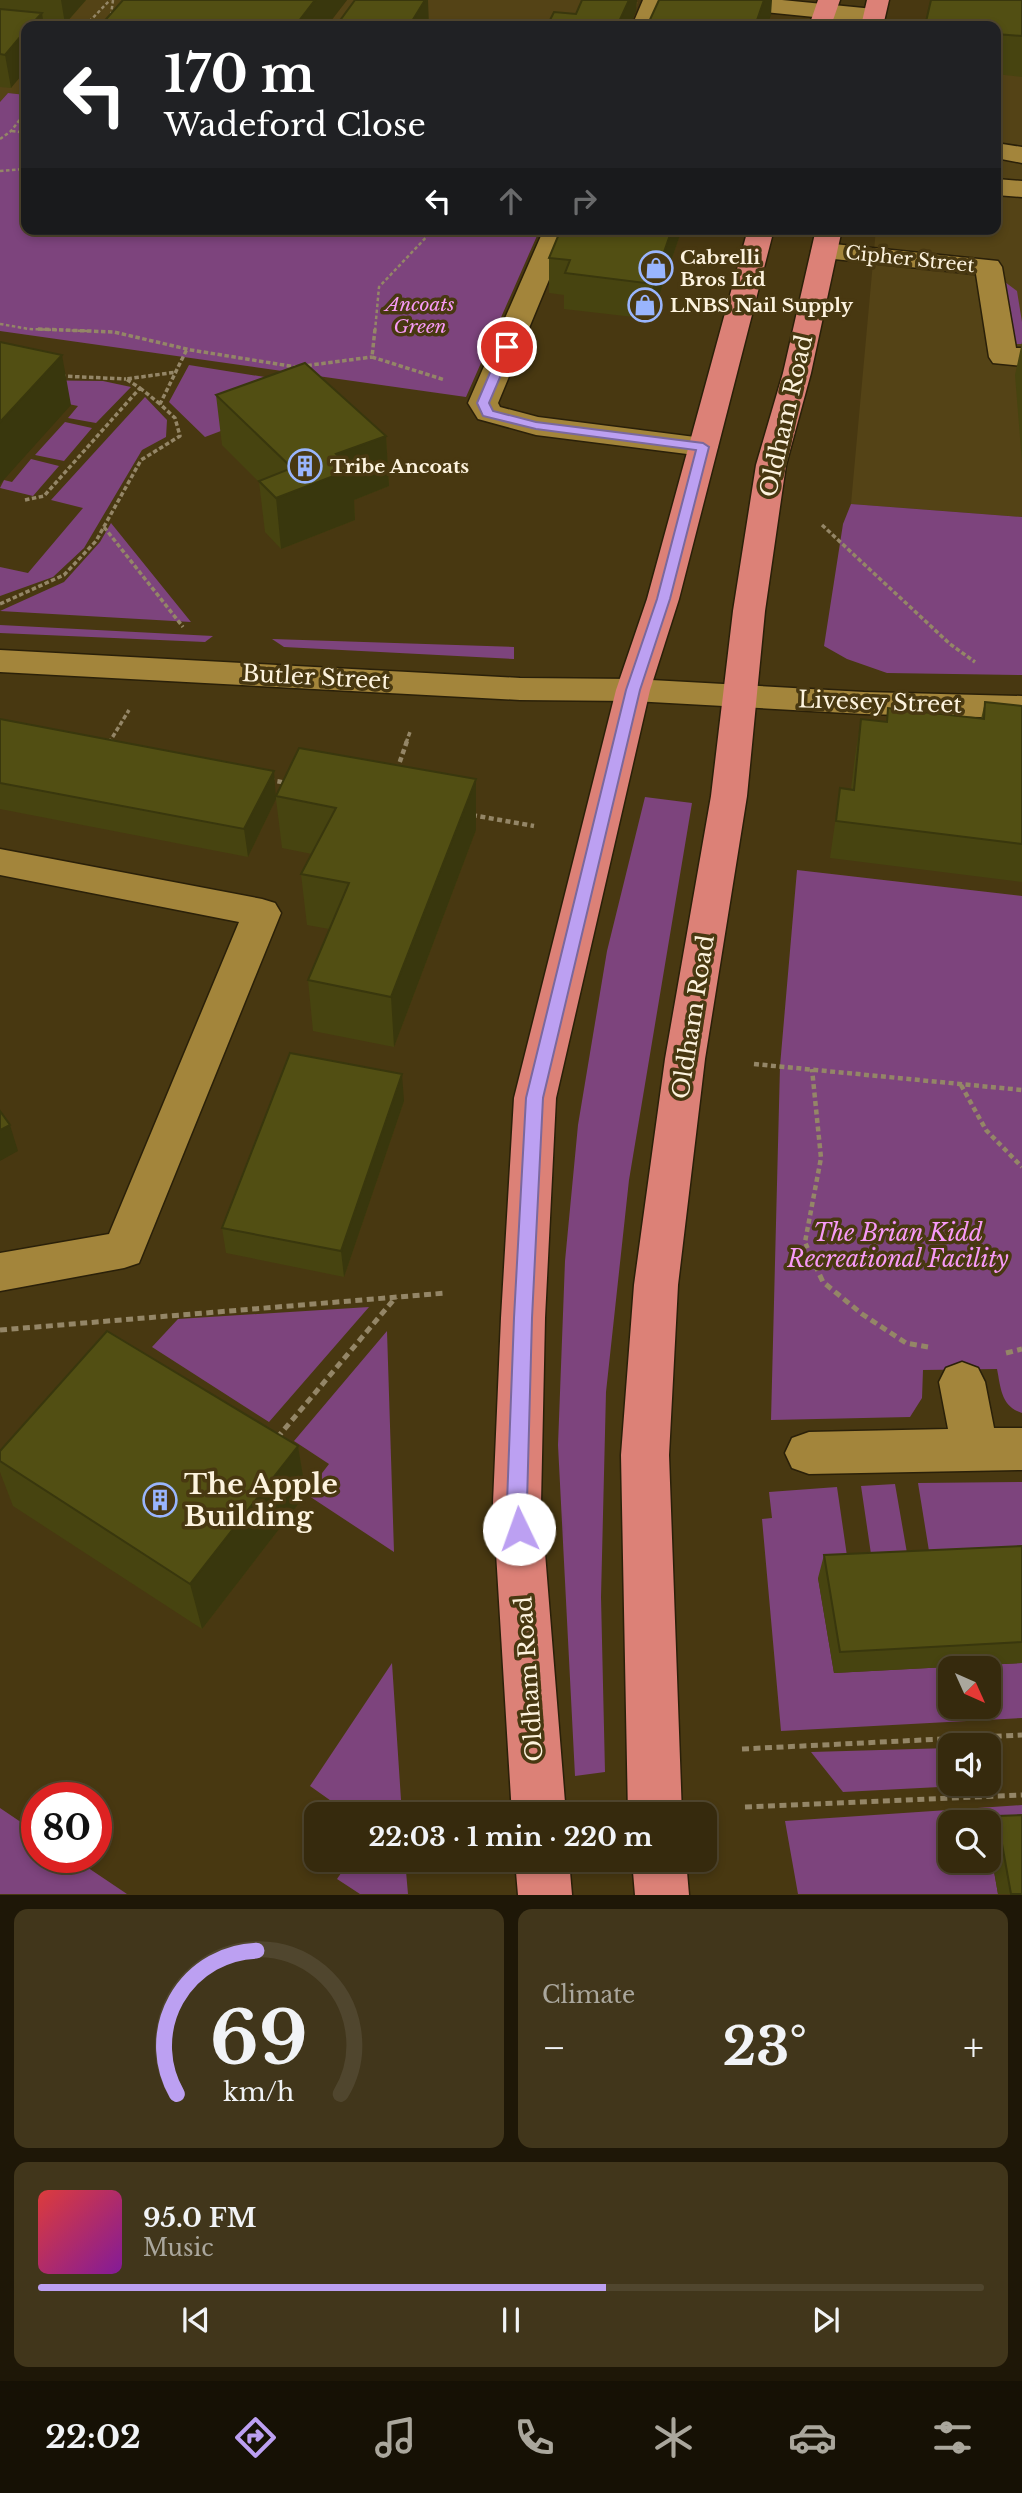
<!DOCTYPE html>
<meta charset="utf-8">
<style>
:root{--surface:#362a0d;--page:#41361b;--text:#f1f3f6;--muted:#aaa79d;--line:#50462e;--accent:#bca0f2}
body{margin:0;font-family:"Libre Baskerville",serif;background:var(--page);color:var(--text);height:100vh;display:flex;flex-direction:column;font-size:26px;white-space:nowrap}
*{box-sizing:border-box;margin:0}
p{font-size:23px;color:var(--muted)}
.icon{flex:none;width:38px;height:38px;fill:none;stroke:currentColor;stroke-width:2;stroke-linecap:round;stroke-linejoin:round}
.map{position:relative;height:1895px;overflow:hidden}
.sheet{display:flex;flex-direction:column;gap:14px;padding:14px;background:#1e1707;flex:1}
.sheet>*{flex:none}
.top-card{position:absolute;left:21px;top:21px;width:980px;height:214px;border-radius:14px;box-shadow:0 4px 10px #0003,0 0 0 2px var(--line);background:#202124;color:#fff;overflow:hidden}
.needle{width:46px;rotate:135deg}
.controls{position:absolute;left:938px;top:1656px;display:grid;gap:14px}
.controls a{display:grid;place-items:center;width:63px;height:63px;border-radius:14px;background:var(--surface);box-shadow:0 4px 10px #0003,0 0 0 2px var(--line);font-size:35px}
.speed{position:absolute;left:21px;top:1782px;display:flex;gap:14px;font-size:35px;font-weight:700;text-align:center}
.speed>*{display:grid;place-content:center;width:91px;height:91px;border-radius:50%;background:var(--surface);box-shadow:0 4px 10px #0003,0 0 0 2px var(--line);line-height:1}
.speed .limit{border:10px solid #d22;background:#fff;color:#111}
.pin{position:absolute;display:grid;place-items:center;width:60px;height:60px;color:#fff;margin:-30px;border:4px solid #fff;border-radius:50%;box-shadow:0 2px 7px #0007}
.me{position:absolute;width:77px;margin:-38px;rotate:357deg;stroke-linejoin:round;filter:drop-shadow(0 0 5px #0008)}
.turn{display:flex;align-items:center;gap:24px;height:147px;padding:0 28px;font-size:32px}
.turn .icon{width:91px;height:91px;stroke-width:2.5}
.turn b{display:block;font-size:49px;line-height:60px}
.lanes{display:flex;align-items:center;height:66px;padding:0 28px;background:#0003;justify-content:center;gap:35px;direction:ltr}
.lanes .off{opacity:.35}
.big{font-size:52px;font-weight:700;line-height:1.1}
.sheet .card{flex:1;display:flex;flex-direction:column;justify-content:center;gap:10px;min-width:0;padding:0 24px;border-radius:14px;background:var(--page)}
.sheet .dial{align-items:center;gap:0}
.dial svg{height:182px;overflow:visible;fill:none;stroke:var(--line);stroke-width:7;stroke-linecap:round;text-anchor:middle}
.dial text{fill:var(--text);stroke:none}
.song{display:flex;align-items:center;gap:21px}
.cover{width:84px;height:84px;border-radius:10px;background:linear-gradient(135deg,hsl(0 70% 55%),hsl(290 70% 35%))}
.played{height:7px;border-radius:4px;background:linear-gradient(90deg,var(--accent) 60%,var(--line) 60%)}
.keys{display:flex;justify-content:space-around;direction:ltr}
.heat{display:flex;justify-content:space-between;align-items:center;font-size:38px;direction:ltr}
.sheet .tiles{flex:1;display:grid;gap:14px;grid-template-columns:1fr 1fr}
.card:last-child{grid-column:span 2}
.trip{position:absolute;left:304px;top:1802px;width:413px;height:70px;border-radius:14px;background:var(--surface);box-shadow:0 4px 10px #0003,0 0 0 2px var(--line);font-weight:700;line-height:70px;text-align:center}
.dock{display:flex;height:112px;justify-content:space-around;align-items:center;background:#161105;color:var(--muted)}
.dock .icon{width:49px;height:49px}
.dock .selected{color:var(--accent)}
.dock b{font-size:32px;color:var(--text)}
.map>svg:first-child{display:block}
</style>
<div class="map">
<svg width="1022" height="1895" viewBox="0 0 1022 1895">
<rect width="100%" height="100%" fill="#483811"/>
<path fill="#544316" d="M 0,0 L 160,0 L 138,26 L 26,26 L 26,95 L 8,93 L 0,102 Z
M 347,0 L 618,0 L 638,2 L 630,26 L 327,26 Z
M 1022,0 L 1022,517 L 851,504 L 876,229 L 996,229 L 996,26 Z"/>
<path fill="#7d447d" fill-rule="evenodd" d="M 8,93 L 26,95 L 26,229 L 540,229 L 466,397 L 0,331 L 0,102 Z
M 1001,279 L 1017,291 L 1022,322 L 1022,344 L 1013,344 Z
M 189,365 L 334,388 L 205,437 L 169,402 Z
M 0,372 L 20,380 L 103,381 L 131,387 L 96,423 L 68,418 L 78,406 L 0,390 Z
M 145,397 L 167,420 L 166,437 L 142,450 L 84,548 L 53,577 L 0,596 L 0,567 L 28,573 L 83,508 L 51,500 Z
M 65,422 L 92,428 L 64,461 L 35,455 Z
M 31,459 L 59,466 L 33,496 L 0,488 L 4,480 L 12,482 Z
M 851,504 L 1022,517 L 1022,675 L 887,673 L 847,659 L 824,646 L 843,524 Z
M 111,523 L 191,622 L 0,611 L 64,582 L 100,542 Z
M 0,625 L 213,636 L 205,642 L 0,633 Z
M 272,639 L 514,647 L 514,659 L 284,647 Z
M 645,797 L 692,803 L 629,1180 L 606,1392 L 601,1597 L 605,1772 L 575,1776 L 558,1445 L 565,1261 L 578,1125 L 607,951 Z
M 797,870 L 1022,896 L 1022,1413 C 1001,1406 1001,1389 997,1369 L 923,1370 L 922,1398 L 910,1417 L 771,1420 L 780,1066 Z
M 369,1307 L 269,1422 L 152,1347 L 178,1319 Z
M 387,1331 L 394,1552 L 306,1494 L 329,1464 L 294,1441 Z
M 1022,1482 L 1022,1568 L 818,1578 L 834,1673 L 1022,1663 L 1022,1718 L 781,1731 L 762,1519 L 772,1518 L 769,1492 L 837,1487 L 847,1556 L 871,1554 L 861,1486 L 895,1484 L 907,1553 L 929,1551 L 918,1483 ZM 950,1668 L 989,1668 L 989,1706 L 950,1706 Z
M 392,1663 L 402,1815 L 351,1815 L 310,1786 Z
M 950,1748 L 950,1783 L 961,1783 L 959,1786 L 843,1792 L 811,1752 Z
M 1022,1805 L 1022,1835 L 989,1836 L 989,1822 L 950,1822 L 950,1860 L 989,1860 L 989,1843 L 998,1894 L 798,1894 L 785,1821 Z
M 0,1808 L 37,1833 L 37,1857 L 72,1857 L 127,1894 L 0,1894 Z
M 350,1860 L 405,1860 L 408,1894 L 360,1894 L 337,1879 Z"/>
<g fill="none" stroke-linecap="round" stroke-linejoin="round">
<defs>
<path id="minor" d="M 643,0 L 665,0 L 654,26 L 632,26 Z
M 703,0 L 782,0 L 874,9 L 882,11 L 885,16 L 882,21 L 874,23 L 714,7 L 706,5 Z
M 996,143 L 1022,147 L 1022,163 L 996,158 Z
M 996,179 L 1022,181 L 1022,197 L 996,195 Z
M 544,229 L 570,229 L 498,403 L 500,407 L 538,417 L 703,438 L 714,441 L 718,447 L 714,453 L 703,456 L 536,435 L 478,419 L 468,403 Z
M 824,243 L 998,261 L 1002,267 L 1016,348 L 1022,348 L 1022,366 L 993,363 L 989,357 L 976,274 L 815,257 L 811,251 L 815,245 Z
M 0,650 L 520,678 L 633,679 L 864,692 L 1022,696 L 1022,718 L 864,714 L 633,701 L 520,700 L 0,672 Z
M 0,849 L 262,899 L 275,903 L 281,913 L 139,1263 L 124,1268 L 0,1291 L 0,1253 L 109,1234 L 239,922 L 0,875 Z
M 962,1362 L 978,1368 L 985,1382 L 994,1428 L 1022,1428 L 1022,1470 L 809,1474 L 792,1468 L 785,1453 L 792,1438 L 809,1432 L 948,1429 L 939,1382 L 946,1368 Z"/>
<path id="highway" d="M 818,0 L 840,0 L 831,26 L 809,26 Z
M 867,0 L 889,0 L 883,26 L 861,26 Z
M 748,229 L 774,229 L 679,599 L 650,690 L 556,1098 L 545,1318 L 541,1503 L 566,1815 L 512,1815 L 493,1503 L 501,1318 L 514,1098 L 616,690 L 647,599 Z
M 816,229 L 842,229 L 811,373 L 786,465 L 765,611 L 747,796 L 705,1059 L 678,1285 L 669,1455 L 682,1815 L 628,1815 L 621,1455 L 634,1285 L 665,1059 L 711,796 L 733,611 L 756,465 L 783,373 Z
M 515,1860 L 569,1860 L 572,1895 L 518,1895 Z
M 632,1860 L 686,1860 L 689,1895 L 635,1895 Z"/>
</defs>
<use href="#minor" stroke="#2a2009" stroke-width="3"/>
<use href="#highway" stroke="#2a2009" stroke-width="3"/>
<path stroke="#948667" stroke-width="2.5" stroke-dasharray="3.5 2.5" stroke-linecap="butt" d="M 113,0 L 111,15 L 114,26
M 85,26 L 110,0
M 12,131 L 26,133
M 0,139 L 11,131 L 26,112
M 0,171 L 26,169
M 0,324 L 29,329 L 88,331
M 375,331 L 379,287 L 434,229"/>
<path stroke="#948667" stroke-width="3.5" stroke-dasharray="4.5 2.5" stroke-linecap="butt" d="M 38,329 L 114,332 L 191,350 L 296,367 L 372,357
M 375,329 L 372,357 L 445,380
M 61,376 L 126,379
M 140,388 L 160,404
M 25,500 L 44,496 L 140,388 L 126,379 L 177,372
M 822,525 L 950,644 L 975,662
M 104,527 L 183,627
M 0,604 L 64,575 L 96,541 L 141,460 L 180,436 L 175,418 L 160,404 L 187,349
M 109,743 L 129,710
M 406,743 L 410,732"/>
<path stroke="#948667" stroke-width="4.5" stroke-dasharray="5 3.5" stroke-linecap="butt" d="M 108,745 L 110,741
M 397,770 L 407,741
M 269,780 L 288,783
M 472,815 L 534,826
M 754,1064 L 1022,1090
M 961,1085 L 986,1130 L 1022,1167
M 811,1256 L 805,1242 L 821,1158 L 812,1069"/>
<path stroke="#948667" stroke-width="5" stroke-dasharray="7 4.5" stroke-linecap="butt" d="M 810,1254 L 823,1282 L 862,1314 L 906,1343 L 928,1347
M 0,1330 L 446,1293
M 1006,1353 L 1022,1349
M 277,1438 L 396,1297
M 742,1749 L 1022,1735
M 745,1807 L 1022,1795"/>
<use href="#minor" fill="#a3853b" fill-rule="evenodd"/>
<use href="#highway" fill="#dc8177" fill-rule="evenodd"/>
</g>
<path fill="#474410" d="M 0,0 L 86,0 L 65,24 L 43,22 L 11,88 L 0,87 Z
M 1022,0 L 1022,77 L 996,74 L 996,26 Z
M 682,229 L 651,319 L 564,309 L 564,295 L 549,293 L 549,258 Z
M 1022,342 L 1022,463 L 1015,375 Z
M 216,395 L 386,436 L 389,486 L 354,500 L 355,520 L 281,549 L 265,532 L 259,482 L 222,445 Z
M 985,702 L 1022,706 L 1022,882 L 830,858 L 840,788 L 851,789 L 855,756 L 861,719 L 886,722 L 888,708 L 981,719 Z
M 0,719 L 276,796 L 476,779 L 476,830 L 394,1047 L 313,1031 L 308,980 L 329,929 L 307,925 L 301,874 L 312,854 L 282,848 L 276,799 L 248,857 L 0,809 Z
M 404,1101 L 344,1277 L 226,1253 L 222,1228 Z
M 298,1446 L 306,1494 L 202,1629 L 13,1506 L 0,1472 L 0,1451 Z
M 1022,1546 L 1022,1663 L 834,1673 L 818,1578 L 824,1555 Z
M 997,1816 L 1022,1894 L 998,1894 L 989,1843 L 989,1833 Z"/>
<path fill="#39370d" d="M 61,0 L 86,0 L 65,24 Z
M 315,0 L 347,0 L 327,26 L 295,26 Z
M 425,0 L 428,0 L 429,26 L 409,26 Z
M 629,0 L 637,0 L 636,11 L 630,26 L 617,26 Z
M 764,0 L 772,0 L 771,15 L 767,26 L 755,26 Z
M 42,13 L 44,26 L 30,26 Z
M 26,30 L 26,70 L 11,88 L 5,55 Z
M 672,229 L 682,229 L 651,319 L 653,284 Z
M 62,355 L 71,405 L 0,484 L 0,422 Z
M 386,436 L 389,486 L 354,500 L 355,520 L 281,549 L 276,498 L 336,454 Z
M 274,771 L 276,799 L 248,857 L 244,829 Z
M 476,779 L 476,830 L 394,1047 L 391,997 Z
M 402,1074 L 404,1101 L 344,1277 L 341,1251 Z
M 10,1125 L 18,1151 L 0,1161 L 0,1130 Z
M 298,1446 L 306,1494 L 202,1629 L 190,1584 Z"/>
<path fill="#524f13" stroke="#39370d" stroke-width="2" d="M 123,0 L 315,0 L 295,26 L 100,26 Z
M 355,0 L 425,0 L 409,26 L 336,26 Z
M 582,0 L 629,0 L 617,26 L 547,26 L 554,12 L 576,14 Z
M 659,0 L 764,0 L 755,26 L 647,26 Z
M 931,0 L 1022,0 L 1022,36 L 996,34 L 996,26 L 925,26 Z
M 0,9 L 42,13 L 30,26 L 26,26 L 26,30 L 5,55 L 0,54 Z
M 561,229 L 672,229 L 653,284 L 565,273 L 570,260 L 549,258 Z
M 0,342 L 62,355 L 0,422 Z
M 305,363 L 386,436 L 336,454 L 352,469 L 276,498 L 259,481 L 292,468 L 216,395 Z
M 985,702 L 1022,706 L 1022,844 L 836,821 L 840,788 L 854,790 L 861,719 L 887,722 L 888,708 L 984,719 Z
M 0,719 L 274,771 L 244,829 L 0,783 Z
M 299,748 L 476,779 L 391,997 L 308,980 L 349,883 L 301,874 L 336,808 L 276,796 Z
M 290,1053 L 402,1074 L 341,1251 L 222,1228 Z
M 0,1111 L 10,1125 L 0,1130 Z
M 107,1331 L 298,1446 L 190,1584 L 0,1461 L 0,1451 Z
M 1022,1546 L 1022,1642 L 840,1652 L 824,1555 Z
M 1022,1815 L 1022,1894 L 1011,1894 L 997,1816 Z"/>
<path fill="#bca0f2" stroke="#7a689d" stroke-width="2" d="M 507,343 L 513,347 L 489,403 L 493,411 L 536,422 L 703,443 L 709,447 L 670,599 L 640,690 L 543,1098 L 532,1318 L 527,1503 L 529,1529 L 526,1535 L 519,1538 L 512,1535 L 507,1503 L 514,1318 L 526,1098 L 626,690 L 657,599 L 696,450 L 536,429 L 483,416 L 477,403 L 501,347 Z"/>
<defs>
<symbol id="shop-ring" viewBox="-11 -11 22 22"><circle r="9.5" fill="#483811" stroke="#99b5fd" stroke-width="1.5"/><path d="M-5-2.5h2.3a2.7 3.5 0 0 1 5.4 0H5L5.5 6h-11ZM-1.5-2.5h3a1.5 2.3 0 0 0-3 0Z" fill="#99b5fd"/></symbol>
<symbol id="building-ring" viewBox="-11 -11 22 22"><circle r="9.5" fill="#483811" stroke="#99b5fd" stroke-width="1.5"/><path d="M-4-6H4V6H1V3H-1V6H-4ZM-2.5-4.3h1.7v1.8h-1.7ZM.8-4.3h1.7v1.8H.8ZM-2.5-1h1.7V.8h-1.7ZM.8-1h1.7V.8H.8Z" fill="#99b5fd"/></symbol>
</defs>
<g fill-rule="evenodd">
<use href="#shop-ring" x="637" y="249" width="38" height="38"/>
<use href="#shop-ring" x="626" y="286" width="38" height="38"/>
<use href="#building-ring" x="286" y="447" width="38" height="38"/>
<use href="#building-ring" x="141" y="1481" width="38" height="38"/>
</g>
<g text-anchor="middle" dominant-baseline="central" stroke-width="7" stroke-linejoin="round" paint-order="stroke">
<g font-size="19" font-weight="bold" fill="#fdf3de" stroke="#483811" text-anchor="start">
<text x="680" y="257">Cabrelli<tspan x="680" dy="22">Bros Ltd</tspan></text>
<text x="670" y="305">LNBS Nail Supply</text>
<text x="330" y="466">Tribe Ancoats</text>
</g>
<g font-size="19" fill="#fdf3de" stroke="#483811">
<text transform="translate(910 259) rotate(6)">Cipher Street</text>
</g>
<g font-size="19" font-style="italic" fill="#f79af6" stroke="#483811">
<text x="420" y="304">Ancoats<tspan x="420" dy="22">Green</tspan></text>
</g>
<g font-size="23" fill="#fdf3de" stroke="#483811">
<text transform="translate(786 416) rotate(-77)">Oldham Road</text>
<text transform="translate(316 677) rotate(3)">Butler Street</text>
<text transform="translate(880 702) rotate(2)">Livesey Street</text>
<text transform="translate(693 1017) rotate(-81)">Oldham Road</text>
<text transform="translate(529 1679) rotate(-94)">Oldham Road</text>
</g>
<g font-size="23" font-style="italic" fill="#f79af6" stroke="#483811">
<text x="898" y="1233">The Brian Kidd<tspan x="898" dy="26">Recreational Facility</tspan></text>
</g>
<g font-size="28" font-weight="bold" fill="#fdf3de" stroke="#483811" text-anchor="start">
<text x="184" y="1484">The Apple<tspan x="184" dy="32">Building</tspan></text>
</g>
</g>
</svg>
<div class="controls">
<a><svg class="needle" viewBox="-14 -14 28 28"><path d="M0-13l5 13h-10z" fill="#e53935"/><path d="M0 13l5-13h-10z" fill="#aaa79d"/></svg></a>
<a><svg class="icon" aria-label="sound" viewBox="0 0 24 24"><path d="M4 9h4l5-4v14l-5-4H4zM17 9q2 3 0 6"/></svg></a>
<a><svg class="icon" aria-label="search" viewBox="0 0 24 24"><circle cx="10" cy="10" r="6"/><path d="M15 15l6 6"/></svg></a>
</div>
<div class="speed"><div class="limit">80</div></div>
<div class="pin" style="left:507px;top:347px;background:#d93025"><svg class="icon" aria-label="arrive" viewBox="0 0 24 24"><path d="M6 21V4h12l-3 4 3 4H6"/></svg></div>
<svg class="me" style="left:519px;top:1529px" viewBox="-20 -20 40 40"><circle r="19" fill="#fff"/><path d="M0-13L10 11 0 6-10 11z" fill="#bca0f2"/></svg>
<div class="trip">22:03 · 1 min · 220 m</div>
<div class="top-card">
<div class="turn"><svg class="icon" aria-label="left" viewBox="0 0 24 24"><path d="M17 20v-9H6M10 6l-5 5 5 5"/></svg><div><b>170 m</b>Wadeford Close</div></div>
<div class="lanes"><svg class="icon" aria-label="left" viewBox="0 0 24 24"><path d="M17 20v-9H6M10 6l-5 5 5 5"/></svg><svg class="icon off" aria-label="ahead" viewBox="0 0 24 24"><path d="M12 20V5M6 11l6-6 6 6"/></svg><svg class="icon off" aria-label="right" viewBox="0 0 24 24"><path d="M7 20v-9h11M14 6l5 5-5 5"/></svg></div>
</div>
</div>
<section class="sheet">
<div class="tiles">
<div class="card dial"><svg viewBox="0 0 100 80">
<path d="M14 69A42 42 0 1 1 86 69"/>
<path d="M14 69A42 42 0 0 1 49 6" stroke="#bca0f2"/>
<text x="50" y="56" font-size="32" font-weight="700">69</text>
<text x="50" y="72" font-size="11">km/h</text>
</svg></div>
<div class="card"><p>Climate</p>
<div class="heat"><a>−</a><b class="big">23°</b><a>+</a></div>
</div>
<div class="card">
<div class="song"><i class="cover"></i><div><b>95.0 FM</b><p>Music</p></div></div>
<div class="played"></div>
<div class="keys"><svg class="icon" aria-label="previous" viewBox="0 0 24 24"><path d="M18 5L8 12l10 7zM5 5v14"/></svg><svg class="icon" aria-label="pause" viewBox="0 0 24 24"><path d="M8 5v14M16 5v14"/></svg><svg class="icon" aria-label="next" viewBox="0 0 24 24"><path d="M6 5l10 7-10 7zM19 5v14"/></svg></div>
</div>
</div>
</section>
<nav class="dock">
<b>22:02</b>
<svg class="icon selected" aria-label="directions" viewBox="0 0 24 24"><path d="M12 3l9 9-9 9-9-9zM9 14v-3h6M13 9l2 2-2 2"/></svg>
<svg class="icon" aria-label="music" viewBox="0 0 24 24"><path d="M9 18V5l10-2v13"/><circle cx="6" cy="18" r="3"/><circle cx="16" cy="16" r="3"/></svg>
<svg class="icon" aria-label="phone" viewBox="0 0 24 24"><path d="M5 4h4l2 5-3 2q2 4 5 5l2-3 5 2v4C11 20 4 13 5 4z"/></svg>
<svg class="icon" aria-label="climate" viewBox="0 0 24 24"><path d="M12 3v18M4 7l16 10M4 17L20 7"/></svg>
<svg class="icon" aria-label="car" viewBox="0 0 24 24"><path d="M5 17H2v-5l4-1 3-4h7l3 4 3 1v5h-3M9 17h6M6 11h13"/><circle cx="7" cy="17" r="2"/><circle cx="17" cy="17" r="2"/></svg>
<svg class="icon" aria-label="filters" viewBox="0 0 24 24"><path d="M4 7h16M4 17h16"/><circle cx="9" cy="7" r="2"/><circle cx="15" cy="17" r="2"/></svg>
</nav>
